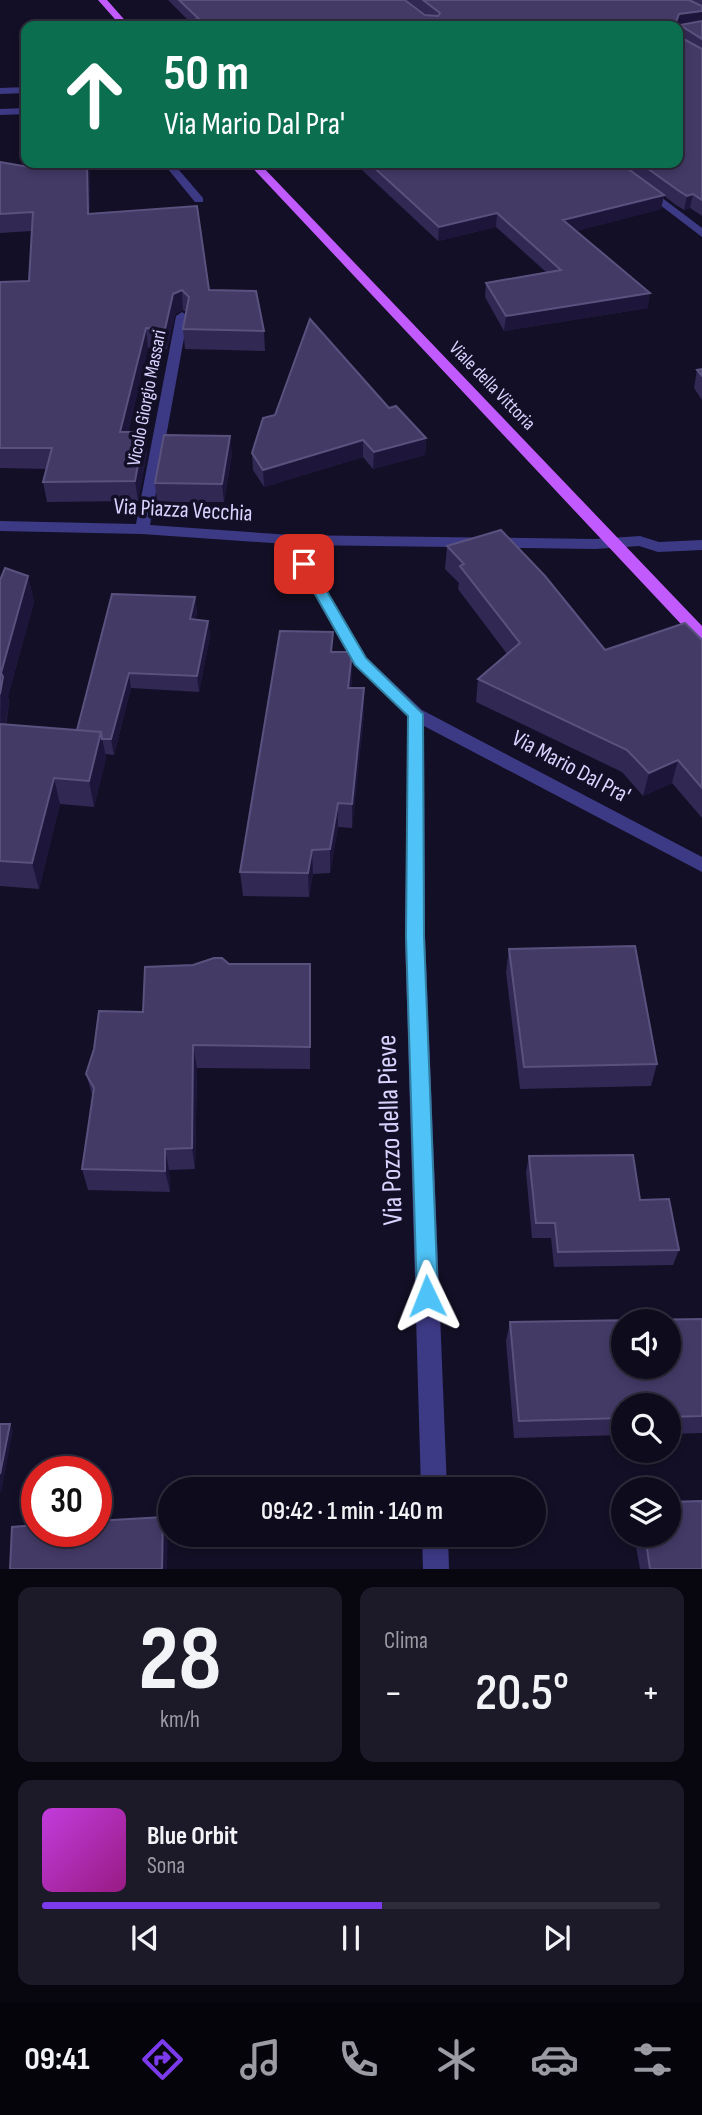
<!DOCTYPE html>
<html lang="it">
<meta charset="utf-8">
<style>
:root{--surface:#0e0b1c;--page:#1c1929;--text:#f1f3f6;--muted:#9b9ba3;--line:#2e2b3b;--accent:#7c3aed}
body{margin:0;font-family:"Sofia Sans Condensed",sans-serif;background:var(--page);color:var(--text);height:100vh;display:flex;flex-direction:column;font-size:26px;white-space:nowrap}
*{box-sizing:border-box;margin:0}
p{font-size:23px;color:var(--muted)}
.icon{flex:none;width:38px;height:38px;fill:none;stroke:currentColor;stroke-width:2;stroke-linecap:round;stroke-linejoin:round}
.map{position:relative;height:1569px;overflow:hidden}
.panel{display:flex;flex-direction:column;gap:18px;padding:18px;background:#08060f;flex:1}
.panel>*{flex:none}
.guide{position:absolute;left:21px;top:21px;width:662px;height:147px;border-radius:14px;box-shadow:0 4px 10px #0003,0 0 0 2px var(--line);background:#0b6e4f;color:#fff;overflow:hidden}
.fabs{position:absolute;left:611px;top:1309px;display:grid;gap:14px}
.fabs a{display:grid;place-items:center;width:70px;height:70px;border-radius:50%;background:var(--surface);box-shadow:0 4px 10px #0003,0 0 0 2px var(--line);font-size:35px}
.speed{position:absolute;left:21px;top:1456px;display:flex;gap:14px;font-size:35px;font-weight:700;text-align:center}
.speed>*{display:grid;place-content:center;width:91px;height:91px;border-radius:50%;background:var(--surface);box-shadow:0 4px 10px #0003,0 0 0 2px var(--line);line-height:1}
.speed .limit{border:10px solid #d22;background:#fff;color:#111}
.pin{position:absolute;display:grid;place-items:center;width:60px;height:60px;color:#fff;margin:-30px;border-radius:14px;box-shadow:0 4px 10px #0006}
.me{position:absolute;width:77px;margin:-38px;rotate:358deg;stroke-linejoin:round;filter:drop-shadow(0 0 5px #0008)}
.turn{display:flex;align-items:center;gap:24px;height:147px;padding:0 28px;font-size:32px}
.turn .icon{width:91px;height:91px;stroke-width:2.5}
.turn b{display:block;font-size:49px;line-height:60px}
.big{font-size:52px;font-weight:600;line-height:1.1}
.panel .widget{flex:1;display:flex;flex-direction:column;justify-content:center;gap:10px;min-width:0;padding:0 24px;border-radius:14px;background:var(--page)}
.panel .dial{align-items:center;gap:0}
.dial b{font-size:91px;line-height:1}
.song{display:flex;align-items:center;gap:21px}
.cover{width:84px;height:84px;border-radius:10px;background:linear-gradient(135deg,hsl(290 70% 55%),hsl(310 70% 35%))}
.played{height:7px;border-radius:4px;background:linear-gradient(90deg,var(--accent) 55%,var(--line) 55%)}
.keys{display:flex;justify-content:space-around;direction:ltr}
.heat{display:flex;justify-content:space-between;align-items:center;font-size:38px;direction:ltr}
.panel .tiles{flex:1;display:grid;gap:18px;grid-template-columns:1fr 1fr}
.widget:last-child{grid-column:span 2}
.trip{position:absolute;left:158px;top:1477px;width:388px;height:70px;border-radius:35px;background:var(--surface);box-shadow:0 4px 10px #0003,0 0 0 2px var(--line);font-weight:600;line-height:70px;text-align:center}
.tab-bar{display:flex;height:112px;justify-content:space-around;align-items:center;background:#06040b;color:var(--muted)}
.tab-bar .icon{width:49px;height:49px}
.tab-bar .selected{color:var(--accent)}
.tab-bar b{font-size:32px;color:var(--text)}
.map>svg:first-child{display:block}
</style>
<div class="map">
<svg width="702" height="1569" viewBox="0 0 702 1569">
<rect width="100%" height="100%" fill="#130f26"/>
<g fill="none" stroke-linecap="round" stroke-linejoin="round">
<path fill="#3d3a85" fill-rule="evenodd" d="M 26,87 L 26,93 L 0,94 L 0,88 Z
M 26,108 L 26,114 L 0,115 L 0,109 Z
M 163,163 L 173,163 L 203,198 L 203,202 L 195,202 Z
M 605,163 L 616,163 L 702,228 L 702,237 Z
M 182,312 L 188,316 L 150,525 L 291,535 L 595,539 L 640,536 L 659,542 L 702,540 L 702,550 L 658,552 L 639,546 L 595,549 L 301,545 L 366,657 L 422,710 L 702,857 L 702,872 L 424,726 L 425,936 L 447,1489 L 421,1489 L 405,936 L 408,716 L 354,665 L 286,544 L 142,534 L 0,531 L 0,521 L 136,524 L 176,316 Z
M 422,1535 L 448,1535 L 449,1569 L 423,1569 Z"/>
<path fill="#c25bff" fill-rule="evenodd" d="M 98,0 L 107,0 L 130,26 L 121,26 Z
M 248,163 L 259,163 L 702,626 L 702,641 L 696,640 Z"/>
</g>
<path fill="#312854" d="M 168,0 L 405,0 L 425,15 L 427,15 L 407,0 L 702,0 L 702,216 L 690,208 L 684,210 L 676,205 L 664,196 L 661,209 L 576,231 L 648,308 L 504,331 L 485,297 L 486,283 L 546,272 L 496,227 L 438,241 L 361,169 L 361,163 L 677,163 L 677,26 L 189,21 Z
M 0,162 L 29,167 L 30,163 L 90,163 L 90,214 L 209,290 L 264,331 L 265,351 L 185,349 L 183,329 L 186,312 L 183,310 L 175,314 L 167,349 L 148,348 L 128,432 L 147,453 L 138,501 L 47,502 L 43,482 L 47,469 L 0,468 L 0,282 L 29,281 L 32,231 L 0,233 Z
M 702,369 L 702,400 L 694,388 L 697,370 Z
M 389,408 L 426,438 L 425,455 L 373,469 L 363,457 L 264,487 L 253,470 L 252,453 Z
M 232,454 L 224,502 L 157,502 L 155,483 Z
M 447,546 L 605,650 L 702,640 L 702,818 L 672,783 L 643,796 L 622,772 L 476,702 L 478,679 L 507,654 L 458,589 L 459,583 L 445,569 Z
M 28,576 L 34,602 L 8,696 L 9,703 L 6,725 L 77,730 L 195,597 L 197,613 L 195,620 L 208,621 L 210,636 L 199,692 L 131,688 L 114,755 L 105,754 L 106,758 L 94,807 L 60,804 L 39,889 L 0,886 L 0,580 Z
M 333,652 L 352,652 L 352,676 L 351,688 L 364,713 L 352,828 L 338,827 L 330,873 L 313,874 L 309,897 L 243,896 L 240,872 Z
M 509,949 L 657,1064 L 651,1086 L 520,1089 L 506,972 Z
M 229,964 L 310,964 L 310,1069 L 197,1068 L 195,1169 L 169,1170 L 170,1192 L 88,1190 L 82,1169 L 93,1098 L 86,1074 L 94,1049 L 143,1012 Z
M 529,1156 L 640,1200 L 679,1250 L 673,1265 L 554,1267 L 551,1238 L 532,1238 L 526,1172 Z
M 702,1319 L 702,1433 L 668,1434 L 668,1405 L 623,1405 L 623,1435 L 514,1438 L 506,1341 L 510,1322 Z
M 634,1535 L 668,1535 L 702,1569 L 640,1569 Z"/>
<path fill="#1d163a" d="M 702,11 L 702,23 L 680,25 L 677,37 L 677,26 L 676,26 L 679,14 Z
M 87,163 L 90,163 L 90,233 L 88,214 Z
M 693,194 L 690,208 L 684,210 L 687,196 Z
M 664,195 L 661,209 L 562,235 L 563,220 Z
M 497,213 L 496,227 L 438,241 L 439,227 Z
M 182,290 L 183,310 L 175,314 L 167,349 L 165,329 L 173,294 Z
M 650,293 L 648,308 L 504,331 L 506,316 Z
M 146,328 L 148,348 L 123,453 L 120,432 Z
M 144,432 L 147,453 L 138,501 L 135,481 Z
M 230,436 L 232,454 L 224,502 L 222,484 Z
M 426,438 L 425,455 L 373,469 L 374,452 Z
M 363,440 L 363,457 L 264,487 L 263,470 Z
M 28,576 L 34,602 L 8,696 L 9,703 L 1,750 L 0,744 L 1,673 Z
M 195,597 L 197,613 L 192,635 L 190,619 Z
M 208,621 L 210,636 L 199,692 L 197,676 Z
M 352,652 L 352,676 L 348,712 L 348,688 Z
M 129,673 L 131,688 L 114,755 L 111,739 Z
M 364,688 L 364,713 L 352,828 L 352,804 Z
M 101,732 L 106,758 L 94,807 L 89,781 Z
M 678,760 L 672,783 L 643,796 L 649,773 Z
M 54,778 L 60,804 L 39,889 L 32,863 Z
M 338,803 L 338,827 L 330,873 L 330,849 Z
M 312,850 L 313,874 L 309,897 L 308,873 Z
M 193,1045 L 197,1068 L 195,1169 L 192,1148 Z
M 165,1149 L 169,1170 L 170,1192 L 165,1171 Z
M 10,1424 L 13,1431 L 1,1493 L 0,1490 L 0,1474 Z
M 163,1517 L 168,1532 L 167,1569 L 162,1569 Z"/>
<path fill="#433a66" stroke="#5a527e" stroke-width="2" fill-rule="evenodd" d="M 179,0 L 405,0 L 425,15 L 438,16 L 440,13 L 423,0 L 689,0 L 702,6 L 702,11 L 679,14 L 676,22 L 679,25 L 677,26 L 160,26 L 199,19 Z
M 702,21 L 702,39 L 680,25 Z
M 677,33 L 678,36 L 702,49 L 702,200 L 693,194 L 687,196 L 679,191 L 640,163 L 677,163 Z
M 0,162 L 29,167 L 30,163 L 87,163 L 88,214 L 197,206 L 209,290 L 256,291 L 264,331 L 183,329 L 189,297 L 182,290 L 173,294 L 165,329 L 146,328 L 120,432 L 144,432 L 135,481 L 43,482 L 52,448 L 0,448 L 0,282 L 29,281 L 33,212 L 0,214 Z
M 369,163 L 620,163 L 664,195 L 563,220 L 650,293 L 506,316 L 486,283 L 561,270 L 497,213 L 439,227 Z
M 310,319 L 389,408 L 396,406 L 426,438 L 374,452 L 363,440 L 263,470 L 252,453 L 263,418 L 275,415 Z
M 702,369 L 702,376 L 697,370 Z
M 164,435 L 230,436 L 222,484 L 155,483 Z
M 501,530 L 545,576 L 605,650 L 685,623 L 702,640 L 702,788 L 678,760 L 649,773 L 627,750 L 478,679 L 520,643 L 460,566 L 464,564 L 447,546 Z
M 5,568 L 28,576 L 1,673 L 3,677 L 0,694 L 0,580 Z
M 112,594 L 195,597 L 190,619 L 208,621 L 197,676 L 129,673 L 111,739 L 102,739 L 101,732 L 77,730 Z
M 280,631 L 333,632 L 331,652 L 352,652 L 348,688 L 364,688 L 352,804 L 338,803 L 330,849 L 312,850 L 308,873 L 240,872 Z
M 0,724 L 101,732 L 89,781 L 54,778 L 32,863 L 0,861 Z
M 635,946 L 657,1064 L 524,1067 L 509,949 Z
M 214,958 L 222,958 L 229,964 L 310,964 L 310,1047 L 193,1045 L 192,1148 L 165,1149 L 165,1171 L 82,1169 L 94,1088 L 86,1074 L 94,1049 L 99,1011 L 143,1012 L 145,967 L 193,965 Z
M 633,1155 L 640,1200 L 669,1199 L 679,1250 L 558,1252 L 555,1223 L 536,1223 L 529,1156 Z
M 702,1319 L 702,1416 L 668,1417 L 668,1405 L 623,1405 L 623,1418 L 519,1421 L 510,1322 ZM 623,1321 L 668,1321 L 668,1367 L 623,1367 Z
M 0,1424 L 10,1424 L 0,1474 Z
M 702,1501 L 702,1569 L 650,1569 L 645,1535 L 668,1535 L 668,1502 Z
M 163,1517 L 162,1569 L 10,1569 L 12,1527 L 37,1525 L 37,1531 L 96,1531 L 96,1521 Z"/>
<path fill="#4fc3f7" stroke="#337fa1" stroke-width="2" d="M 304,560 L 311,564 L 366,658 L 423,714 L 424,936 L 438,1296 L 435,1303 L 427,1306 L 420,1303 L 417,1296 L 406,936 L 408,716 L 355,665 L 298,564 Z"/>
<g text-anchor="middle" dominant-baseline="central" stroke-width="7" stroke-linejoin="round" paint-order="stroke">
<g font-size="19" fill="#d9d4ff" stroke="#130f26">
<text transform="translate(492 386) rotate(46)">Viale della Vittoria</text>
<text transform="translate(147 398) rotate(-79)">Vicolo Giorgio Massari</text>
</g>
<g font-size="23" fill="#d9d4ff" stroke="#130f26">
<text transform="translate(183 510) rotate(3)">Via Piazza Vecchia</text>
<text transform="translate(571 767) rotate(28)">Via Mario Dal Pra'</text>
</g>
<g font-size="28" fill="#d9d4ff" stroke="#130f26">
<text transform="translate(390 1130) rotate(-92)">Via Pozzo della Pieve</text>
</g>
</g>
</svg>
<div class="fabs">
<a><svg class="icon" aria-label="sound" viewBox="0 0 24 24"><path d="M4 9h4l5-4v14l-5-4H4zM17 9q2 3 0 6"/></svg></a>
<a><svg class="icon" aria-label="search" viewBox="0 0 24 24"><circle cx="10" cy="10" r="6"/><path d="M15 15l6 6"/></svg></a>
<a><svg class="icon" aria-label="layers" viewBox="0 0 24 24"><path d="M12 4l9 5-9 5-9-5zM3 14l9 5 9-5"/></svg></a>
</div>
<div class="speed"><div class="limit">30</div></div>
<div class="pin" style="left:304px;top:564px;background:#d93025"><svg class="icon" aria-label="arrive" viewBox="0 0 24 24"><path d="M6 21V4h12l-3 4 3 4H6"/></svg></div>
<svg class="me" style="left:427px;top:1296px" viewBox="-20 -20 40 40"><path d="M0-17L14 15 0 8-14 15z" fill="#4fc3f7" stroke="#fff" stroke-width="4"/></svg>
<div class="trip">09:42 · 1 min · 140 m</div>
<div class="guide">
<div class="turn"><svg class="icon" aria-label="ahead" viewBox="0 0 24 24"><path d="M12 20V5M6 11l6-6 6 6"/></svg><div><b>50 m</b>Via Mario Dal Pra'</div></div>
</div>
</div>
<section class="panel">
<div class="tiles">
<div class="widget dial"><b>28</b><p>km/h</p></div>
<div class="widget"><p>Clima</p>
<div class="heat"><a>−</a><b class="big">20.5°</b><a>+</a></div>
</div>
<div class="widget">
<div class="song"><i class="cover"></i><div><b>Blue Orbit</b><p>Sona</p></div></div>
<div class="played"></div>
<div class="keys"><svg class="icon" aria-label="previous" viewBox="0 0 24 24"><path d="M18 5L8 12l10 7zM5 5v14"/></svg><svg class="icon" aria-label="pause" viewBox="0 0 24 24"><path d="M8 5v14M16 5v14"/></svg><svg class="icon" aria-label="next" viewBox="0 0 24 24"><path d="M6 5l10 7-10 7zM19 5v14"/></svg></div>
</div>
</div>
</section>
<nav class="tab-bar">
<b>09:41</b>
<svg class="icon selected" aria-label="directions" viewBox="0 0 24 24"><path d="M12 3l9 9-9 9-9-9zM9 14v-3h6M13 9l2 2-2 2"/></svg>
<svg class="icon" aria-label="music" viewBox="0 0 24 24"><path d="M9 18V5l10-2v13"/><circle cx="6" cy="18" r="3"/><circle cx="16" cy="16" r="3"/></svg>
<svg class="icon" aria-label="phone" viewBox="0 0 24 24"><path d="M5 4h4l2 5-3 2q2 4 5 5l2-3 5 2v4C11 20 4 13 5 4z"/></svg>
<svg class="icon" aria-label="climate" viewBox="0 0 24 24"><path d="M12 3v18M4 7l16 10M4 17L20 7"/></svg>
<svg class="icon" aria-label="car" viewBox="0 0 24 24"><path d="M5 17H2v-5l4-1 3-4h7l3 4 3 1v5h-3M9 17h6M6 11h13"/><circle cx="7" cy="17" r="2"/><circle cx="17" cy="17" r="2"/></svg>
<svg class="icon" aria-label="filters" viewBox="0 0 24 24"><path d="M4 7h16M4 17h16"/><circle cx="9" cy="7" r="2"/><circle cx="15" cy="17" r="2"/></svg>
</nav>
